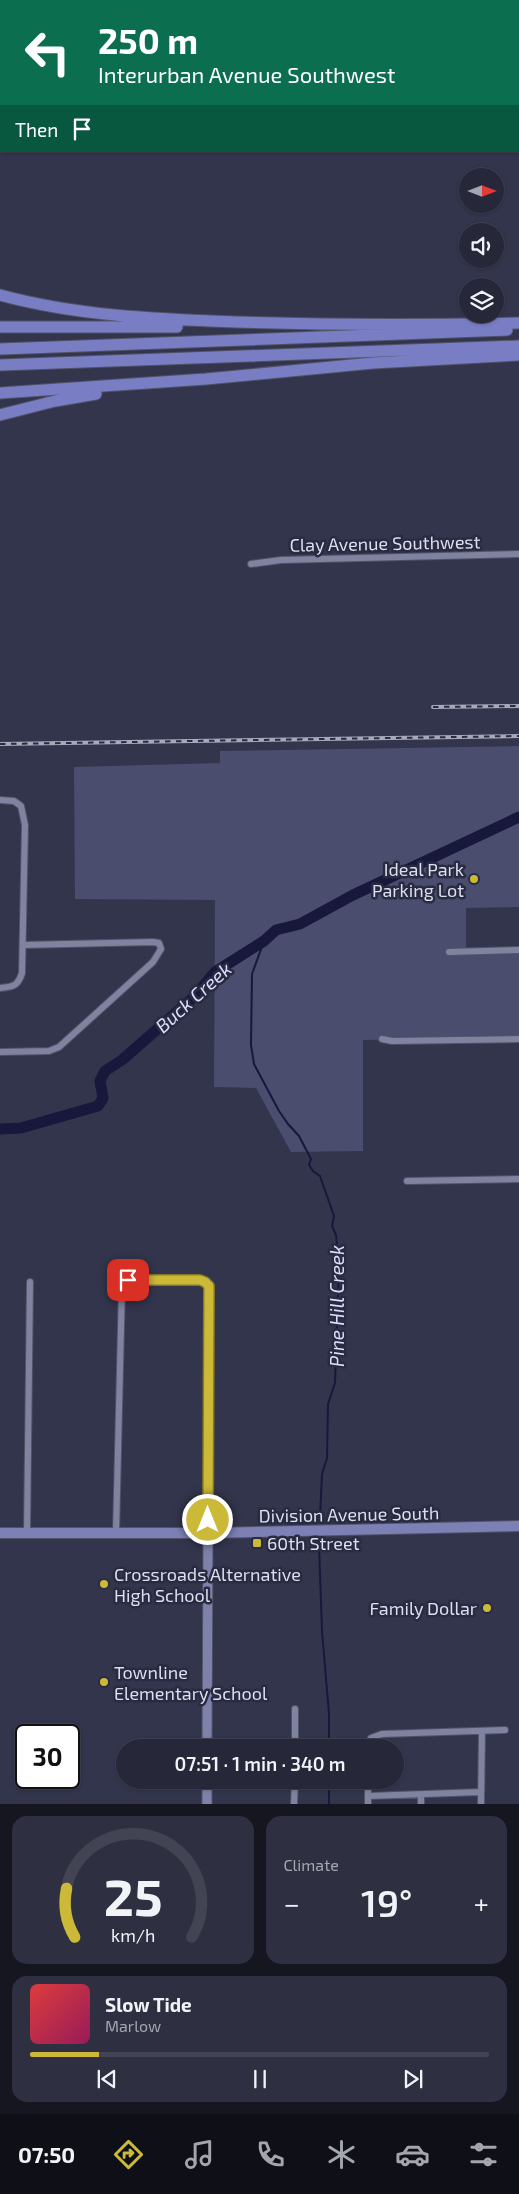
<!DOCTYPE html>
<meta charset="utf-8">
<style>
:root{--surface:#26283a;--page:#2e3042;--text:#f1f3f6;--muted:#a4a6af;--line:#424454;--accent:#cdb938}
body{margin:0;font-family:"Exo 2",sans-serif;background:var(--page);color:var(--text);height:100vh;display:flex;flex-direction:column;font-size:19px;white-space:nowrap}
*{box-sizing:border-box;margin:0}
p{font-size:16px;color:var(--muted)}
.icon{flex:none;width:28px;height:28px;fill:none;stroke:currentColor;stroke-width:2;stroke-linecap:round;stroke-linejoin:round}
.map{position:relative;height:1804px;overflow:hidden}
.details{display:flex;flex-direction:column;gap:12px;padding:12px;background:#151620;flex:1}
.details>*{flex:none}
.hud{position:absolute;left:0px;top:0px;width:520px;height:152px;box-shadow:0 1px 4px #0004,0 0 0 1px var(--line);background:#0b6e4f;color:#fff;overflow:hidden}
.needle{width:32px;rotate:90deg}
.controls{position:absolute;left:459px;top:168px;display:grid;gap:10px}
.controls a{display:grid;place-items:center;width:45px;height:45px;border-radius:50%;background:var(--surface);box-shadow:0 1px 4px #0004,0 0 0 1px var(--line);font-size:25px}
.speed{position:absolute;left:15px;top:1724px;display:flex;gap:10px;font-size:25px;font-weight:700;text-align:center}
.speed>*{display:grid;place-content:center;width:65px;height:65px;border-radius:50%;background:var(--surface);box-shadow:0 1px 4px #0004,0 0 0 1px var(--line);line-height:1}
.speed .limit{border:2px solid #111;border-radius:8px;background:#fff;color:#111}
.pin{position:absolute;display:grid;place-items:center;width:42px;height:42px;color:#fff;margin:-21px;border-radius:10px;box-shadow:0 2px 8px #0006}
.me{position:absolute;width:55px;margin:-28px;rotate:0deg;stroke-linejoin:round;filter:drop-shadow(0 0 4px #0008)}
.turn{display:flex;align-items:center;gap:18px;height:105px;padding:0 15px;font-size:22px}
.turn .icon{width:65px;height:65px;stroke-width:2.5}
.turn b{display:block;font-size:35px;line-height:42px}
.then{display:flex;align-items:center;height:48px;padding:0 15px;background:#0003;gap:10px;font-size:19px}
.big{font-size:38px;font-weight:600;line-height:1.1}
.details .card{flex:1;display:flex;flex-direction:column;justify-content:center;gap:8px;min-width:0;padding:0 18px;border-radius:15px;background:var(--page)}
.details .dial{align-items:center;gap:0}
.dial svg{height:130px;overflow:visible;fill:none;stroke:var(--line);stroke-width:7;stroke-linecap:round;text-anchor:middle}
.dial text{fill:var(--text);stroke:none}
.song{display:flex;align-items:center;gap:15px}
.cover{width:60px;height:60px;border-radius:8px;background:linear-gradient(135deg,hsl(0 70% 55%),hsl(330 70% 35%))}
.played{height:5px;border-radius:2px;background:linear-gradient(90deg,var(--accent) 15%,var(--line) 15%)}
.keys{display:flex;justify-content:space-around;direction:ltr}
.heat{display:flex;justify-content:space-between;align-items:center;font-size:28px;direction:ltr}
.details .tiles{flex:1;display:grid;gap:12px;grid-template-columns:1fr 1fr}
.card:last-child{grid-column:span 2}
.trip{position:absolute;left:116px;top:1739px;width:288px;height:50px;border-radius:25px;background:var(--surface);box-shadow:0 1px 4px #0004,0 0 0 1px var(--line);font-weight:600;line-height:50px;text-align:center}
.tab-bar{display:flex;height:80px;justify-content:space-around;align-items:center;background:#0f1017;color:var(--muted)}
.tab-bar .icon{width:35px;height:35px}
.tab-bar .on{color:var(--accent)}
.tab-bar b{font-size:22px;color:var(--text)}
.map>svg:first-child{display:block}
</style>
<div class="map">
<svg width="519" height="1804" viewBox="0 0 519 1804">
<rect width="100%" height="100%" fill="#33354d"/>
<path fill="#4a4d6d" d="M 519,746 L 519,907 L 466,908 L 466,955 L 519,953 L 519,1037 L 363,1040 L 363,1151 L 291,1152 L 256,1088 L 214,1087 L 215,900 L 75,899 L 74,767 L 220,763 L 220,751 Z"/>
<g fill="none" stroke-linecap="round" stroke-linejoin="round">
<path stroke="#18183c" stroke-width="2" d="M 264,941 L 252,974 L 251,1045 L 254,1064 L 279,1111 L 288,1124 L 299,1136 L 311,1159 L 309,1165 L 313,1171 L 320,1176 L 334,1216 L 332,1226 L 336,1235 L 339,1265 L 335,1383 L 328,1404 L 327,1458 L 322,1474 L 320,1517
M 319,1545 L 322,1631 L 329,1714 L 329,1748
M 329,1804 L 329,1780"/>
<path stroke="#18183c" stroke-width="11" d="M 0,1129 L 21,1128 L 98,1106 L 103,1098 L 100,1081 L 105,1071 L 122,1060 L 194,997 L 215,972 L 264,941 L 276,930 L 300,924 L 353,895 L 519,817"/>
<defs>
<path id="minor" d="M 251,564 L 281,560 L 519,554
M 0,800 L 14,801 L 21,806 L 25,825 L 22,973 C 18,986 13,987 0,988
M 449,952 L 519,950
M 382,1039 L 392,1041 L 519,1039
M 0,1052 L 49,1051 L 59,1047 L 153,962 L 161,949 L 159,943 L 153,942 L 23,945
M 407,1181 L 519,1179
M 27,1533 L 30,1282
M 116,1533 L 122,1285 L 129,1280 L 200,1280 L 207,1282 L 209,1288 L 208,1533
M 295,1748 L 295,1709
M 368,1748 L 371,1738 L 382,1734 L 505,1730
M 368,1796 L 481,1792
M 294,1804 L 295,1780
M 368,1804 L 368,1780
M 421,1804 L 421,1795
M 481,1804 L 482,1731"/>
<path id="secondary" d="M 207,1748 L 208,1533
M 207,1804 L 207,1780"/>
<path id="primary" d="M 0,1533 L 208,1533 L 519,1526"/>
<path id="motorway" d="M 0,295 C 78,316 156,319 236,322 C 330,325 425,325 519,323
M 0,327 L 177,327
M 0,349 L 507,330
M 0,365 L 519,346
M 0,393 L 206,379 L 373,363 L 519,355
M 0,415 L 55,401 L 96,394"/>
</defs>
<use href="#minor" stroke="#515367" stroke-width="8"/>
<use href="#secondary" stroke="#515367" stroke-width="11"/>
<use href="#primary" stroke="#515367" stroke-width="12"/>
<use href="#motorway" stroke="#515367" stroke-width="13"/>
<use href="#minor" stroke="#80839f" stroke-width="6"/>
<use href="#secondary" stroke="#7e82aa" stroke-width="9"/>
<use href="#primary" stroke="#7c80b5" stroke-width="10"/>
<use href="#motorway" stroke="#797ec4" stroke-width="11"/>
<defs>
<path id="rail" d="M 433,707 L 519,706
M 0,744 L 519,736"/>
</defs>
<use href="#rail" stroke="#a7a9bb" stroke-width="4"/>
<use href="#rail" stroke="#292b42" stroke-width="2" stroke-dasharray="5.5" stroke-linecap="butt"/>
</g>
<g fill="none" stroke-linecap="round" stroke-linejoin="round">
<defs>
<path id="route" d="M 128,1280 L 200,1280 L 205,1282 L 209,1286 L 208,1520"/>
</defs>
<use href="#route" stroke="#857824" stroke-width="12"/>
<use href="#route" stroke="#cdb938" stroke-width="9"/>
</g>
<g fill="#cdb938" stroke="#292b42" stroke-width="2">
<circle cx="474" cy="879" r="5"/>
<rect x="252" y="1538" width="10" height="10" rx="2.5"/>
<circle cx="104" cy="1584" r="5"/>
<circle cx="487" cy="1608" r="5"/>
<circle cx="104" cy="1682" r="5"/>
</g>
<g text-anchor="middle" dominant-baseline="central" stroke-width="5" stroke-linejoin="round" paint-order="stroke">
<g font-size="18" fill="#dddfee" stroke="#292b42">
<text transform="translate(385 543) rotate(-1)">Clay Avenue Southwest</text>
<text transform="translate(349 1514) rotate(-1)">Division Avenue South</text>
</g>
<g font-size="18" fill="#dddfee" stroke="#292b42" text-anchor="start">
<text x="464" y="869" text-anchor="end">Ideal Park<tspan x="464" dy="21">Parking Lot</tspan></text>
<text x="267" y="1543">60th Street</text>
<text x="114" y="1574">Crossroads Alternative<tspan x="114" dy="21">High School</tspan></text>
<text x="477" y="1608" text-anchor="end">Family Dollar</text>
<text x="114" y="1672">Townline<tspan x="114" dy="21">Elementary School</tspan></text>
</g>
<g font-size="19" font-style="italic" fill="#dadefa" stroke="#292b42">
<text transform="translate(193 997) rotate(-42)">Buck Creek</text>
<text transform="translate(336 1306) rotate(-90)">Pine Hill Creek</text>
</g>
</g>
</svg>
<div class="controls">
<a><svg class="needle" viewBox="-14 -14 28 28"><path d="M0-13l5 13h-10z" fill="#e53935"/><path d="M0 13l5-13h-10z" fill="#a4a6af"/></svg></a>
<a><svg class="icon" aria-label="sound" viewBox="0 0 24 24"><path d="M4 9h4l5-4v14l-5-4H4zM17 9q2 3 0 6"/></svg></a>
<a><svg class="icon" aria-label="layers" viewBox="0 0 24 24"><path d="M12 4l9 5-9 5-9-5zM3 14l9 5 9-5"/></svg></a>
</div>
<div class="speed"><div class="limit">30</div></div>
<div class="pin" style="left:128px;top:1280px;background:#d93025"><svg class="icon" aria-label="arrive" viewBox="0 0 24 24"><path d="M6 21V4h12l-3 4 3 4H6"/></svg></div>
<svg class="me" style="left:208px;top:1520px" viewBox="-20 -20 40 40"><circle r="17" fill="#cdb938" stroke="#fff" stroke-width="3"/><path d="M0-11L8 9 0 5-8 9z" fill="#fff"/></svg>
<div class="trip">07:51 · 1 min · 340 m</div>
<div class="hud">
<div class="turn"><svg class="icon" aria-label="left" viewBox="0 0 24 24"><path d="M17 20v-9H6M10 6l-5 5 5 5"/></svg><div><b>250 m</b>Interurban Avenue Southwest</div></div>
<div class="then">Then<svg class="icon" aria-label="arrive" viewBox="0 0 24 24"><path d="M6 21V4h12l-3 4 3 4H6"/></svg></div>
</div>
</div>
<section class="details">
<div class="tiles">
<div class="card dial"><svg viewBox="0 0 100 80">
<path d="M14 69A42 42 0 1 1 86 69"/>
<path d="M14 69A42 42 0 0 1 9 39" stroke="#cdb938"/>
<text x="50" y="56" font-size="32" font-weight="700">25</text>
<text x="50" y="72" font-size="11">km/h</text>
</svg></div>
<div class="card"><p>Climate</p>
<div class="heat"><a>−</a><b class="big">19°</b><a>+</a></div>
</div>
<div class="card">
<div class="song"><i class="cover"></i><div><b>Slow Tide</b><p>Marlow</p></div></div>
<div class="played"></div>
<div class="keys"><svg class="icon" aria-label="previous" viewBox="0 0 24 24"><path d="M18 5L8 12l10 7zM5 5v14"/></svg><svg class="icon" aria-label="pause" viewBox="0 0 24 24"><path d="M8 5v14M16 5v14"/></svg><svg class="icon" aria-label="next" viewBox="0 0 24 24"><path d="M6 5l10 7-10 7zM19 5v14"/></svg></div>
</div>
</div>
</section>
<nav class="tab-bar">
<b>07:50</b>
<svg class="icon on" aria-label="directions" viewBox="0 0 24 24"><path d="M12 3l9 9-9 9-9-9zM9 14v-3h6M13 9l2 2-2 2"/></svg>
<svg class="icon" aria-label="music" viewBox="0 0 24 24"><path d="M9 18V5l10-2v13"/><circle cx="6" cy="18" r="3"/><circle cx="16" cy="16" r="3"/></svg>
<svg class="icon" aria-label="phone" viewBox="0 0 24 24"><path d="M5 4h4l2 5-3 2q2 4 5 5l2-3 5 2v4C11 20 4 13 5 4z"/></svg>
<svg class="icon" aria-label="climate" viewBox="0 0 24 24"><path d="M12 3v18M4 7l16 10M4 17L20 7"/></svg>
<svg class="icon" aria-label="car" viewBox="0 0 24 24"><path d="M5 17H2v-5l4-1 3-4h7l3 4 3 1v5h-3M9 17h6M6 11h13"/><circle cx="7" cy="17" r="2"/><circle cx="17" cy="17" r="2"/></svg>
<svg class="icon" aria-label="filters" viewBox="0 0 24 24"><path d="M4 7h16M4 17h16"/><circle cx="9" cy="7" r="2"/><circle cx="15" cy="17" r="2"/></svg>
</nav>
